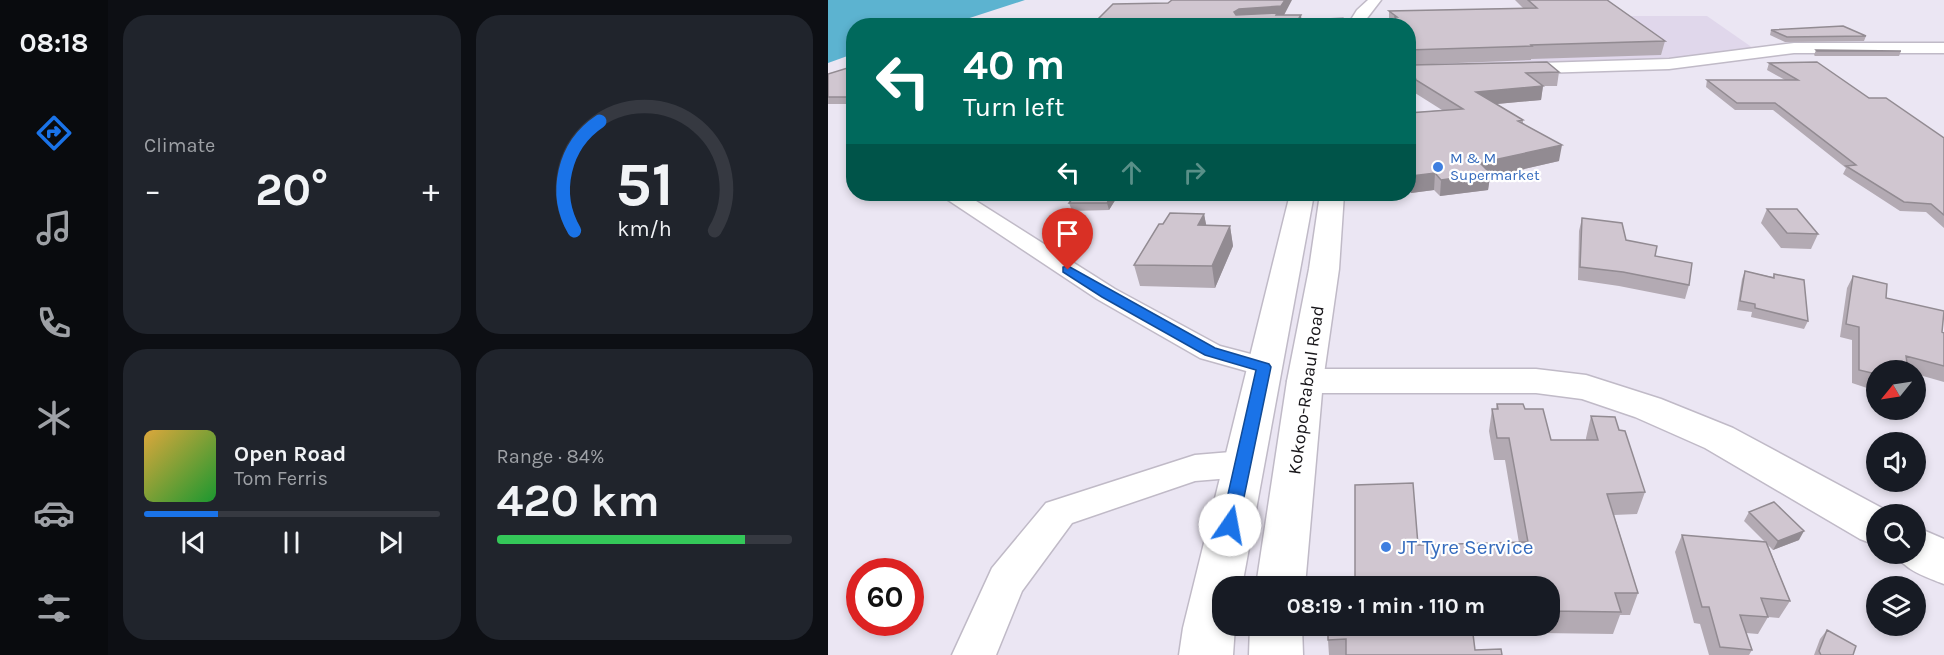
<!DOCTYPE html>
<meta charset="utf-8">
<style>
:root{--surface:#171b24;--page:#20242c;--text:#f1f3f6;--muted:#9ea1a6;--line:#363941;--accent:#1a73e8}
body{margin:0;font-family:Karla,sans-serif;background:var(--page);color:var(--text);height:100vh;display:flex;flex-direction:column;font-size:22px;white-space:nowrap}
*{box-sizing:border-box;margin:0}
p{font-size:20px;color:var(--muted)}
.icon{flex:none;width:33px;height:33px;fill:none;stroke:currentColor;stroke-width:2;stroke-linecap:round;stroke-linejoin:round}
.map{position:relative;flex:1;overflow:hidden}
.details{display:flex;flex-direction:column;gap:15px;padding:15px;background:#0d0f14;width:720px}
.details>*{flex:none}
.banner{position:absolute;left:18px;top:18px;width:570px;height:183px;border-radius:24px;box-shadow:0 3px 9px #0003;background:#00695c;color:#fff;overflow:hidden}
.needle{width:39px;rotate:240deg}
.buttons{position:absolute;left:1038px;top:360px;display:grid;gap:12px}
.buttons a{display:grid;place-items:center;width:60px;height:60px;border-radius:50%;background:var(--surface);box-shadow:0 3px 9px #0003;font-size:30px}
.speed{position:absolute;left:18px;top:558px;display:flex;gap:12px;font-size:30px;font-weight:700;text-align:center}
.speed>*{display:grid;place-content:center;width:78px;height:78px;border-radius:50%;background:var(--surface);box-shadow:0 3px 9px #0003;line-height:1}
.speed .limit{border:9px solid #d22;background:#fff;color:#111}
.pin{position:absolute;display:grid;place-items:center;width:51px;height:51px;color:#fff;margin:-62px -26px;border-radius:50% 50% 50% 0;rotate:-45deg;box-shadow:0 0 6px #0007}
.pin .icon{rotate:45deg}
.me{position:absolute;width:66px;margin:-33px;rotate:12deg;stroke-linejoin:round;filter:drop-shadow(0 0 4px #0008)}
.turn{display:flex;align-items:center;gap:21px;height:126px;padding:0 18px;font-size:27px}
.turn .icon{width:78px;height:78px;stroke-width:2.5}
.turn b{display:block;font-size:42px;line-height:51px}
.lanes{display:flex;align-items:center;height:57px;padding:0 18px;background:#0003;justify-content:center;gap:30px;direction:ltr}
.lanes .off{opacity:.35}
.big{font-size:45px;font-weight:700;line-height:1.1}
.details .widget{flex:1;display:flex;flex-direction:column;justify-content:center;gap:9px;min-width:0;padding:0 21px;border-radius:24px;background:var(--page)}
.details .dial{align-items:center;gap:0}
.dial svg{height:156px;overflow:visible;fill:none;stroke:var(--line);stroke-width:7;stroke-linecap:round;text-anchor:middle}
.dial text{fill:var(--text);stroke:none}
.song{display:flex;align-items:center;gap:18px}
.cover{width:72px;height:72px;border-radius:9px;background:linear-gradient(135deg,hsl(40 70% 55%),hsl(130 70% 35%))}
.played{height:6px;border-radius:3px;background:linear-gradient(90deg,var(--accent) 25%,var(--line) 25%)}
.keys{display:flex;justify-content:space-around;direction:ltr}
.heat{display:flex;justify-content:space-between;align-items:center;font-size:33px;direction:ltr}
.charge{height:9px;border-radius:4px;background:linear-gradient(90deg,#34c759 84%,var(--line) 0)}
.details .tiles{flex:1;display:grid;gap:15px;grid-template-columns:repeat(2,1fr)}
.trip{position:absolute;left:384px;top:576px;width:348px;height:60px;border-radius:24px;background:var(--surface);box-shadow:0 3px 9px #0003;font-weight:700;line-height:60px;text-align:center}
main{display:flex;flex:1;min-height:0}
.tab-bar{display:flex;flex-direction:column;width:108px;justify-content:space-around;align-items:center;background:#090b0e;color:var(--muted)}
.tab-bar .icon{width:42px;height:42px}
.tab-bar .on{color:var(--accent)}
.tab-bar b{font-size:27px;color:var(--text)}
.map>svg:first-child{display:block}
</style>
<main>
<nav class="tab-bar">
<b>08:18</b>
<svg class="icon on" aria-label="directions" viewBox="0 0 24 24"><path d="M12 3l9 9-9 9-9-9zM9 14v-3h6M13 9l2 2-2 2"/></svg>
<svg class="icon" aria-label="music" viewBox="0 0 24 24"><path d="M9 18V5l10-2v13"/><circle cx="6" cy="18" r="3"/><circle cx="16" cy="16" r="3"/></svg>
<svg class="icon" aria-label="phone" viewBox="0 0 24 24"><path d="M5 4h4l2 5-3 2q2 4 5 5l2-3 5 2v4C11 20 4 13 5 4z"/></svg>
<svg class="icon" aria-label="climate" viewBox="0 0 24 24"><path d="M12 3v18M4 7l16 10M4 17L20 7"/></svg>
<svg class="icon" aria-label="car" viewBox="0 0 24 24"><path d="M5 17H2v-5l4-1 3-4h7l3 4 3 1v5h-3M9 17h6M6 11h13"/><circle cx="7" cy="17" r="2"/><circle cx="17" cy="17" r="2"/></svg>
<svg class="icon" aria-label="filters" viewBox="0 0 24 24"><path d="M4 7h16M4 17h16"/><circle cx="9" cy="7" r="2"/><circle cx="15" cy="17" r="2"/></svg>
</nav>
<section class="details">
<div class="tiles">
<div class="widget"><p>Climate</p>
<div class="heat"><a>−</a><b class="big">20°</b><a>+</a></div>
</div>
<div class="widget dial"><svg viewBox="0 0 100 80">
<path d="M14 69A42 42 0 1 1 86 69"/>
<path d="M14 69A42 42 0 0 1 27 13" stroke="#1a73e8"/>
<text x="50" y="56" font-size="32" font-weight="700">51</text>
<text x="50" y="72" font-size="11">km/h</text>
</svg></div>
<div class="widget">
<div class="song"><i class="cover"></i><div><b>Open Road</b><p>Tom Ferris</p></div></div>
<div class="played"></div>
<div class="keys"><svg class="icon" aria-label="previous" viewBox="0 0 24 24"><path d="M18 5L8 12l10 7zM5 5v14"/></svg><svg class="icon" aria-label="pause" viewBox="0 0 24 24"><path d="M8 5v14M16 5v14"/></svg><svg class="icon" aria-label="next" viewBox="0 0 24 24"><path d="M6 5l10 7-10 7zM19 5v14"/></svg></div>
</div>
<div class="widget"><p>Range · 84%</p><b class="big">420 km</b><div class="charge"></div></div>
</div>
</section>
<div class="map">
<svg width="1116" height="655" viewBox="0 0 1116 655">
<rect width="100%" height="100%" fill="#ebe6f3"/>
<path fill="#e0d7eb" d="M 771,16 L 879,16 L 925,48 L 809,66 L 581,69 L 580,26 L 565,26 Z"/>
<path fill="#5cb3d0" d="M 0,0 L 197,0 L 120,25 L 26,26 L 25,54 L 0,63 Z"/>
<g fill="none" stroke-linecap="round" stroke-linejoin="round">
<defs>
<path id="lane" d="M 515,18 L 517,21 L 457,25 L 454,23 Z"/>
<path id="street" d="M 114,194 L 137,194 L 287,289 L 392,346 L 446,360 L 451,367 L 446,374 L 436,376 L 372,358 L 269,299 L 117,198 Z
M 415,451 L 427,455 L 432,464 L 427,473 L 415,477 L 367,481 L 244,523 L 194,591 L 168,655 L 124,655 L 164,568 L 218,503 L 367,455 Z"/>
<path id="secondary" d="M 966,43 L 1116,43 L 1116,53 L 966,53 L 841,69 L 681,74 L 675,73 L 673,69 L 675,65 L 681,64 L 841,59 Z
M 477,369 L 708,369 L 758,375 L 833,399 L 905,428 L 1065,514 L 1048,514 L 1048,545 L 1032,539 L 877,448 L 807,417 L 754,399 L 708,393 L 477,393 L 464,390 L 459,381 L 464,372 Z
M 1088,527 L 1116,539 L 1116,584 C 1100,578 1076,570 1068,554 L 1088,554 Z"/>
<path id="primary" d="M 540,0 L 553,0 L 533,26 L 519,26 L 529,10 Z
M 462,194 L 486,194 L 414,586 L 394,586 L 394,626 L 407,626 L 405,655 L 351,655 L 355,628 Z
M 492,194 L 516,194 L 511,269 L 495,381 L 477,586 L 428,586 L 459,381 L 481,269 Z
M 422,626 L 474,626 L 475,655 L 421,655 Z"/>
</defs>
<use href="#lane" stroke="#c0bac7" stroke-width="2"/>
<use href="#street" stroke="#c0bac7" stroke-width="3"/>
<use href="#secondary" stroke="#c0bac7" stroke-width="3"/>
<use href="#primary" stroke="#c0bac7" stroke-width="3"/>
<use href="#lane" fill="#fff" fill-rule="evenodd"/>
<use href="#street" fill="#fff" fill-rule="evenodd"/>
<use href="#secondary" fill="#fff" fill-rule="evenodd"/>
<use href="#primary" fill="#fff" fill-rule="evenodd"/>
</g>
<path fill="#b3aab3" d="M 687,0 L 779,0 L 837,41 L 833,55 L 703,59 L 703,60 L 580,65 L 580,26 L 564,26 L 561,24 L 561,11 L 695,8 Z
M 943,30 L 1038,36 L 1036,41 L 957,42 L 942,35 Z
M 988,50 L 1073,51 L 1071,56 L 987,56 L 986,55 Z
M 941,63 L 1041,98 L 1116,138 L 1116,228 L 1098,212 L 1072,211 L 1015,174 L 1018,168 L 945,110 L 907,110 L 878,87 L 879,80 L 957,80 L 939,70 Z
M 583,65 L 731,72 L 729,86 L 715,86 L 713,100 L 669,104 L 695,120 L 695,123 L 731,161 L 662,177 L 660,190 L 612,196 L 606,190 L 583,193 L 580,190 L 580,113 L 614,110 L 587,93 L 582,78 Z
M 26,66 L 26,104 L 0,104 L 0,74 Z
M 248,194 L 291,194 L 281,210 L 244,211 L 241,203 Z
M 939,209 L 990,234 L 983,249 L 953,248 L 933,223 Z
M 376,214 L 378,225 L 402,226 L 405,246 L 387,288 L 312,286 L 306,265 L 335,224 Z
M 754,218 L 798,240 L 827,256 L 861,285 L 857,299 L 791,286 L 750,280 L 751,231 Z
M 917,271 L 945,277 L 946,274 L 980,321 L 976,329 L 923,317 L 924,312 L 909,310 L 914,279 Z
M 1025,276 L 1058,298 L 1114,332 L 1116,333 L 1116,382 L 1088,374 L 1088,370 L 1048,370 L 1048,391 L 1024,383 L 1024,340 L 1012,337 L 1019,288 Z
M 669,404 L 697,409 L 723,440 L 758,440 L 758,438 L 763,416 L 791,430 L 817,492 L 809,514 L 786,515 L 810,593 L 802,615 L 792,615 L 785,634 L 713,633 L 711,626 L 722,626 L 722,586 L 527,586 L 590,545 L 691,543 L 677,460 L 666,460 L 661,431 L 664,409 L 668,409 Z
M 921,512 L 971,540 L 945,550 L 940,545 L 962,601 L 951,618 L 940,617 L 930,634 L 918,633 L 924,650 L 921,655 L 881,655 L 872,624 L 866,623 L 847,552 L 854,535 L 936,541 L 916,521 Z
M 500,626 L 647,650 L 674,655 L 501,655 L 500,640 Z
M 999,630 L 1025,655 L 986,655 L 992,639 Z"/>
<path fill="#928b92" d="M 457,0 L 464,0 L 454,19 L 413,22 L 406,12 L 411,9 Z
M 473,15 L 474,26 L 466,26 Z
M 715,86 L 713,100 L 647,106 L 648,92 Z
M 734,145 L 731,161 L 662,177 L 660,190 L 612,196 L 613,180 L 652,163 Z
M 607,173 L 606,190 L 583,193 L 583,176 Z
M 284,194 L 291,194 L 281,210 L 279,203 Z
M 376,214 L 380,234 L 370,225 Z
M 402,226 L 405,246 L 387,288 L 384,266 Z
M 976,531 L 971,540 L 945,550 L 950,541 Z"/>
<path fill="#d0c6d0" stroke="#928b92" stroke-width="1.5" d="M 344,0 L 457,0 L 453,6 L 411,9 L 406,12 L 408,15 L 449,13 L 448,15 L 473,15 L 466,26 L 263,26 L 285,4 L 340,3 Z
M 700,0 L 779,0 L 837,41 L 703,45 L 704,46 L 580,50 L 580,26 L 570,26 L 567,17 L 569,17 L 561,11 L 709,8 Z
M 1015,26 L 1038,36 L 959,37 L 943,30 Z
M 988,50 L 1073,51 L 989,51 Z
M 719,62 L 731,72 L 698,73 L 715,86 L 648,92 L 695,120 L 690,121 L 734,145 L 652,163 L 662,173 L 613,180 L 607,173 L 583,176 L 580,173 L 580,130 L 585,129 L 580,121 L 580,113 L 635,109 L 588,80 L 583,65 Z
M 989,62 L 1041,98 L 1058,98 L 1116,138 L 1116,215 L 1103,204 L 1076,202 L 1018,166 L 1028,165 L 947,103 L 909,103 L 879,80 L 970,80 L 941,63 Z
M 26,66 L 26,97 L 0,97 L 0,74 Z
M 248,194 L 284,194 L 279,203 L 241,203 Z
M 939,209 L 969,209 L 990,234 L 959,233 Z
M 342,213 L 376,214 L 370,225 L 402,226 L 384,266 L 306,265 L 331,224 L 335,224 Z
M 754,218 L 794,223 L 798,240 L 829,246 L 827,256 L 864,263 L 861,285 L 795,272 L 752,267 Z
M 917,271 L 946,278 L 946,274 L 976,280 L 980,321 L 927,308 L 927,304 L 912,301 Z
M 1025,276 L 1059,284 L 1058,298 L 1116,311 L 1114,332 L 1116,333 L 1116,366 L 1078,356 L 1080,370 L 1048,370 L 1048,374 L 1031,370 L 1031,327 L 1018,324 Z
M 669,404 L 695,404 L 697,409 L 715,409 L 723,440 L 770,440 L 763,416 L 787,417 L 791,430 L 797,431 L 817,492 L 779,494 L 810,593 L 787,593 L 793,612 L 722,611 L 722,586 L 691,586 L 690,578 L 637,580 L 638,586 L 527,586 L 527,485 L 585,483 L 590,545 L 700,542 L 681,438 L 669,438 L 664,409 L 670,409 Z
M 946,502 L 976,531 L 950,541 L 921,512 Z
M 854,535 L 938,542 L 962,601 L 933,598 L 940,617 L 912,615 L 924,650 L 892,647 L 881,607 L 874,607 Z
M 500,626 L 644,626 L 647,650 L 673,649 L 674,655 L 518,655 L 518,639 L 500,640 Z
M 999,630 L 1028,646 L 1025,655 L 993,655 L 991,651 Z"/>
<path fill="#1a73e8" stroke="#114b97" stroke-width="1.5" d="M 240,266 L 387,348 L 441,364 L 443,367 L 409,531 L 402,533 L 396,531 L 393,525 L 428,370 L 377,355 L 274,297 L 235,272 L 235,267 Z"/>
<g fill="#3f7fe0" stroke="#fff" stroke-width="2">
<circle cx="610" cy="167" r="6"/>
<circle cx="558" cy="547" r="6"/>
</g>
<g text-anchor="middle" dominant-baseline="central" stroke-width="4.5" stroke-linejoin="round" paint-order="stroke">
<g font-size="15" fill="#366cbe" stroke="#fff" text-anchor="start">
<text x="622" y="158">M &amp; M<tspan x="622" dy="17">Supermarket</tspan></text>
</g>
<g font-size="18" fill="#19171b" stroke="#fff">
<text transform="translate(478 390) rotate(-82)">Kokopo-Rabaul Road</text>
</g>
<g font-size="21" fill="#366cbe" stroke="#fff" text-anchor="start">
<text x="570" y="547">JT Tyre Service</text>
</g>
</g>
</svg>
<div class="buttons">
<a><svg class="needle" viewBox="-14 -14 28 28"><path d="M0-13l5 13h-10z" fill="#e53935"/><path d="M0 13l5-13h-10z" fill="#9ea1a6"/></svg></a>
<a><svg class="icon" aria-label="sound" viewBox="0 0 24 24"><path d="M4 9h4l5-4v14l-5-4H4zM17 9q2 3 0 6"/></svg></a>
<a><svg class="icon" aria-label="search" viewBox="0 0 24 24"><circle cx="10" cy="10" r="6"/><path d="M15 15l6 6"/></svg></a>
<a><svg class="icon" aria-label="layers" viewBox="0 0 24 24"><path d="M12 4l9 5-9 5-9-5zM3 14l9 5 9-5"/></svg></a>
</div>
<div class="speed"><div class="limit">60</div></div>
<div class="pin" style="left:240px;top:270px;background:#d93025"><svg class="icon" aria-label="arrive" viewBox="0 0 24 24"><path d="M6 21V4h12l-3 4 3 4H6"/></svg></div>
<svg class="me" style="left:402px;top:525px" viewBox="-20 -20 40 40"><circle r="19" fill="#fff"/><path d="M0-13L10 11 0 6-10 11z" fill="#1a73e8"/></svg>
<div class="trip">08:19 · 1 min · 110 m</div>
<div class="banner">
<div class="turn"><svg class="icon" aria-label="left" viewBox="0 0 24 24"><path d="M17 20v-9H6M10 6l-5 5 5 5"/></svg><div><b>40 m</b>Turn left</div></div>
<div class="lanes"><svg class="icon" aria-label="left" viewBox="0 0 24 24"><path d="M17 20v-9H6M10 6l-5 5 5 5"/></svg><svg class="icon off" aria-label="ahead" viewBox="0 0 24 24"><path d="M12 20V5M6 11l6-6 6 6"/></svg><svg class="icon off" aria-label="right" viewBox="0 0 24 24"><path d="M7 20v-9h11M14 6l5 5-5 5"/></svg></div>
</div>
</div>
</main>
